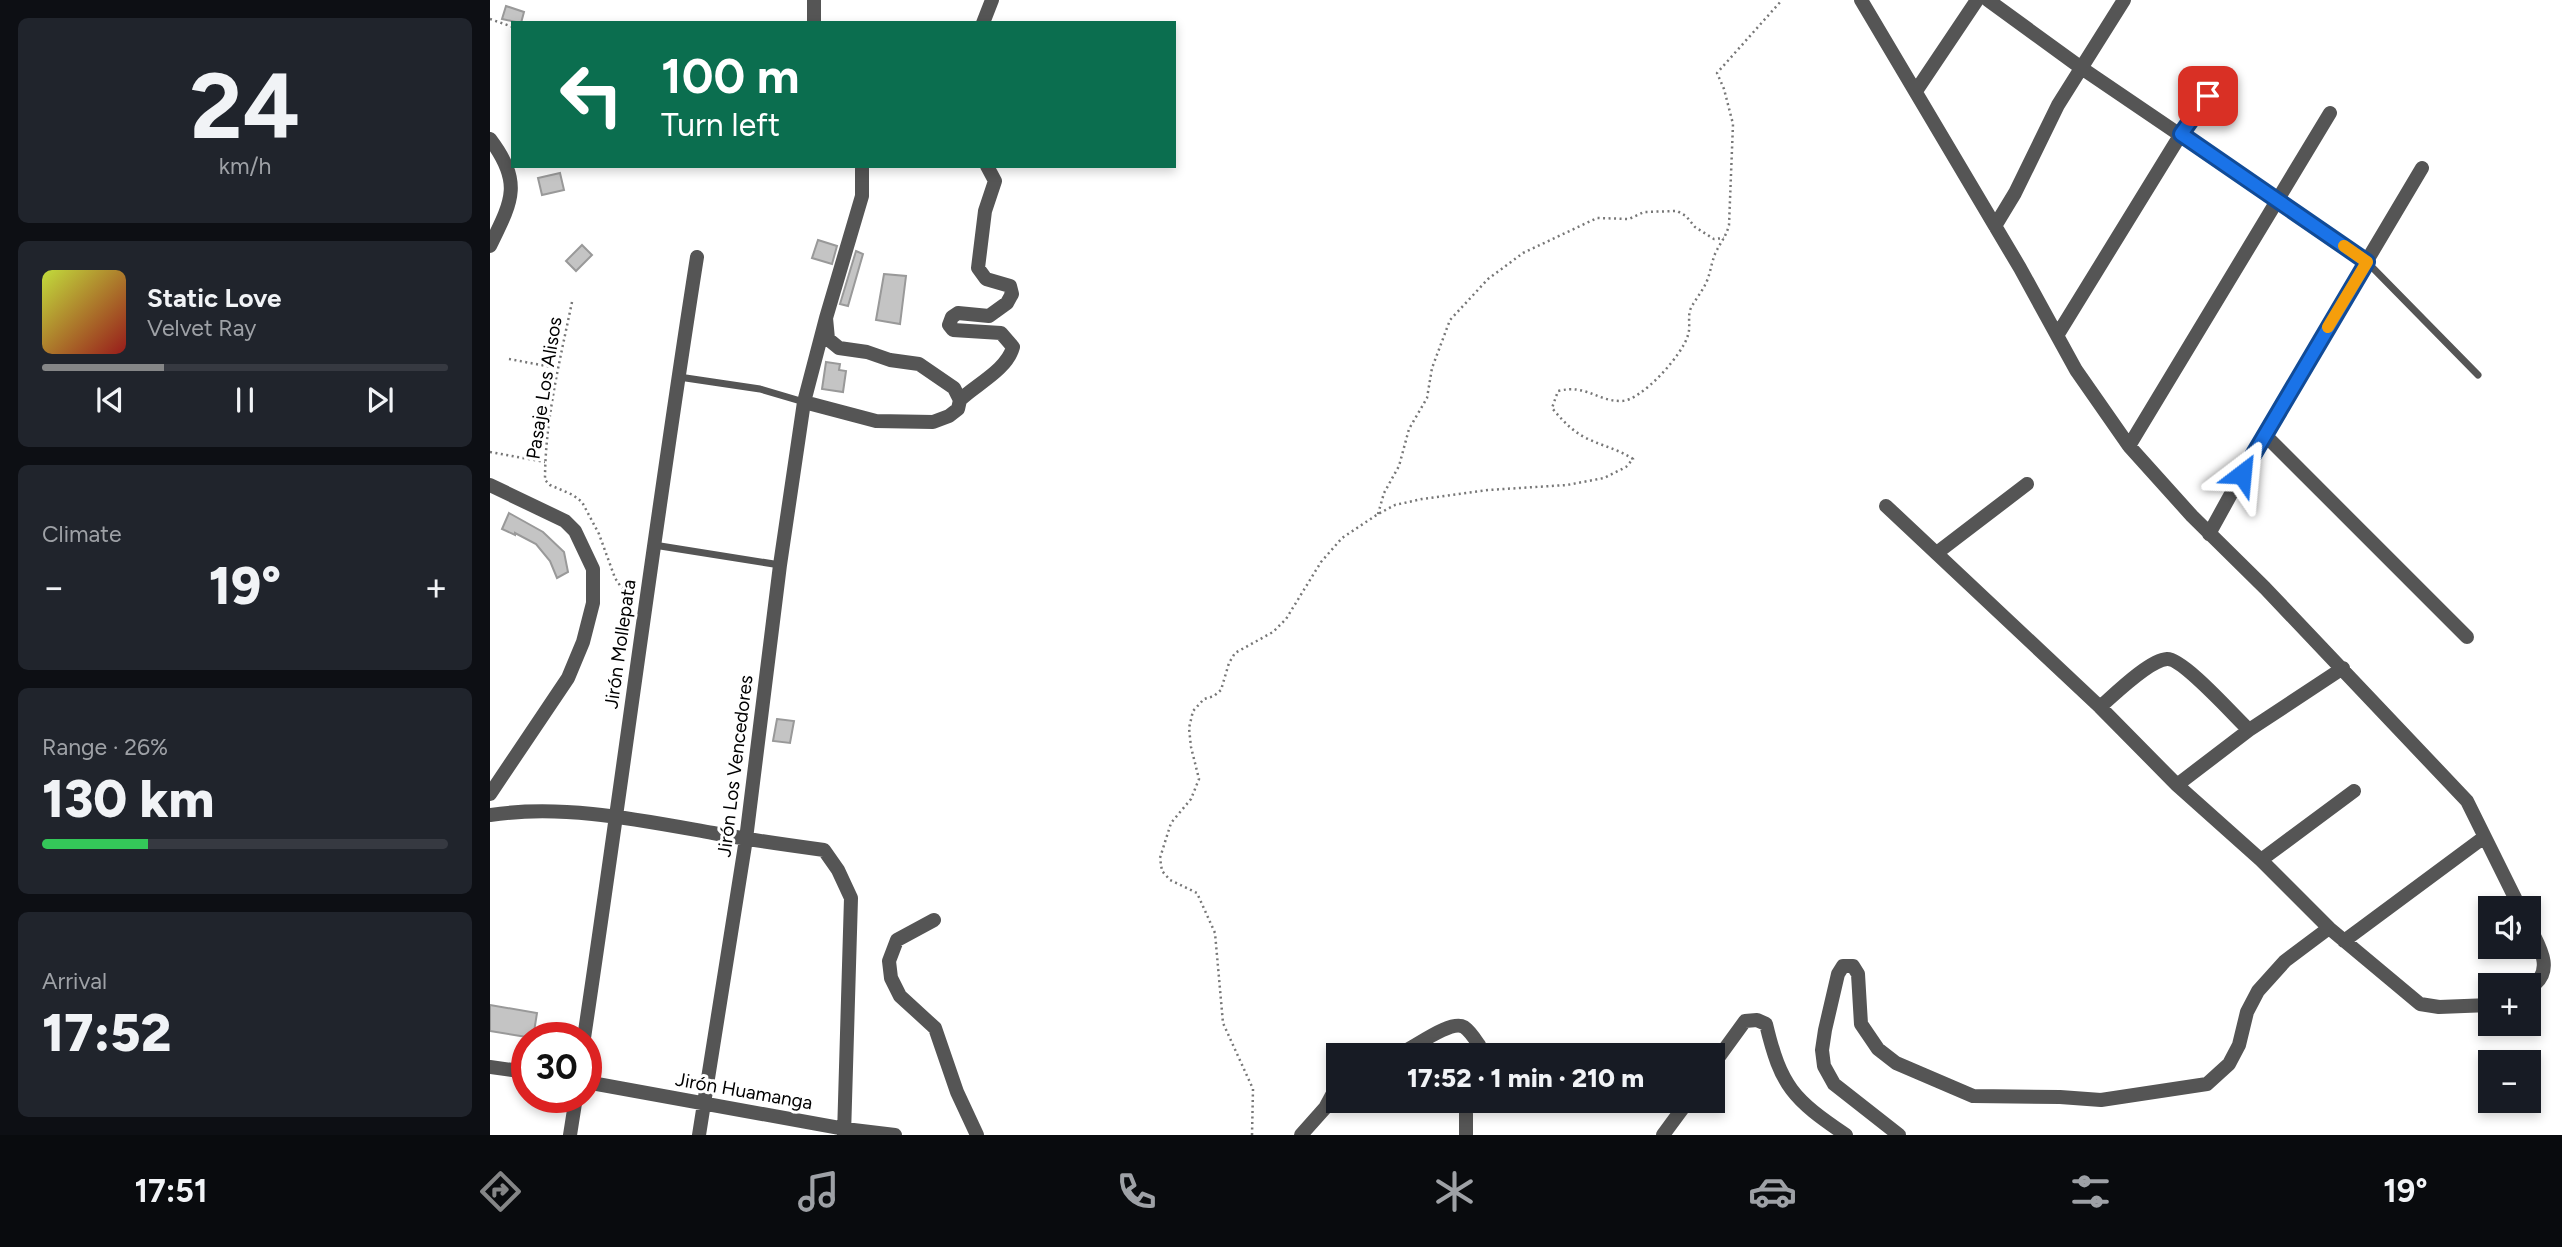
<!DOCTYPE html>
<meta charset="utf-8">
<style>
:root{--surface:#171b24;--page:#20242c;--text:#f1f3f6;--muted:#9ea1a6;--line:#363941;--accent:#858687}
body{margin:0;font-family:Figtree,sans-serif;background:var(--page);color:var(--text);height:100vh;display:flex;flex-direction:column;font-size:26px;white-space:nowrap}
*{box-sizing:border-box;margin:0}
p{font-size:23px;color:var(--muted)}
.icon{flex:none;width:38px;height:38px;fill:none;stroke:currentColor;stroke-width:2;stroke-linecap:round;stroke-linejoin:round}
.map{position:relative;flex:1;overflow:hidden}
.panel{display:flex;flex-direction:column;gap:18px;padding:18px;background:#0d0f14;width:490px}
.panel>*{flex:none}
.banner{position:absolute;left:21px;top:21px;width:665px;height:147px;border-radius:0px;box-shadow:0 4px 10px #0003;background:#0b6e4f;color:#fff;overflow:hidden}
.buttons{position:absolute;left:1988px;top:896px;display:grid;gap:14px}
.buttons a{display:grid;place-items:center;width:63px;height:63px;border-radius:0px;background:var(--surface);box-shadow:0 4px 10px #0003;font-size:35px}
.speed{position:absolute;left:21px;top:1022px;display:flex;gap:14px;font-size:35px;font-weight:700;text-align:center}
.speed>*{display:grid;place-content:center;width:91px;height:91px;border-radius:50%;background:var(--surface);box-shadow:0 4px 10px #0003;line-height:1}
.speed .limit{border:10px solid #d22;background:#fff;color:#111}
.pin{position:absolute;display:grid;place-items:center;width:60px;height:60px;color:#fff;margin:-30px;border-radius:14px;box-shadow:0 4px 10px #0006}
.me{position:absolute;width:77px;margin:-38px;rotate:29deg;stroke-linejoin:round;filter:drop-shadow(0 0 5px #0008)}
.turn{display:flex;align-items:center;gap:24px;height:147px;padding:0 35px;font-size:32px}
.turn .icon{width:91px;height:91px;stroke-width:2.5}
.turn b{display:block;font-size:49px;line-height:60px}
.big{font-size:52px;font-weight:800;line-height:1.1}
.panel .widget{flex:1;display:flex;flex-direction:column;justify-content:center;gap:10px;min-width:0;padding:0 24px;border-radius:10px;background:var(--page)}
.panel .dial{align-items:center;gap:0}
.dial b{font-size:91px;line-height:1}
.song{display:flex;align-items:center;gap:21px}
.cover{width:84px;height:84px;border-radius:10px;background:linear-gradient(135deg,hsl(70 70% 55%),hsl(0 70% 35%))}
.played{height:7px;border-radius:4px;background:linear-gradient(90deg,var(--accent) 30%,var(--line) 30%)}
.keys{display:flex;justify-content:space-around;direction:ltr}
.heat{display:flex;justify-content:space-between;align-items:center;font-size:38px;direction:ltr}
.charge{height:10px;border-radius:5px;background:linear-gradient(90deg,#34c759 26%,var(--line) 0)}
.trip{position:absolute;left:836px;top:1043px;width:399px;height:70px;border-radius:0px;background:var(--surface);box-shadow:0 4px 10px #0003;font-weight:800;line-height:70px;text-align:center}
.menu{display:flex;height:112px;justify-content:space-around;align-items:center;background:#090b0e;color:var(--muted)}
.menu .icon{width:49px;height:49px}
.menu .on{color:var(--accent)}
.menu b{font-size:32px;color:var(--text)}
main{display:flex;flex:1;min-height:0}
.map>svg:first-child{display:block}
</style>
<main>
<section class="panel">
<div class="widget dial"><b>24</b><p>km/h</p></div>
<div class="widget">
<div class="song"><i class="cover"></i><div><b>Static Love</b><p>Velvet Ray</p></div></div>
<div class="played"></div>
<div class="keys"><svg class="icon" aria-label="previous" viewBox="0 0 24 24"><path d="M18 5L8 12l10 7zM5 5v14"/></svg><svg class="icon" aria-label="pause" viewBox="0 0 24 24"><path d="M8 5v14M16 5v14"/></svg><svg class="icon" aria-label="next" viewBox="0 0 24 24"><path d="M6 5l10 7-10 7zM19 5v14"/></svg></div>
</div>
<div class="widget"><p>Climate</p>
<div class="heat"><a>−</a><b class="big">19°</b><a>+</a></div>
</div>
<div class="widget"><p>Range · 26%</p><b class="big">130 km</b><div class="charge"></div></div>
<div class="widget"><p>Arrival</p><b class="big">17:52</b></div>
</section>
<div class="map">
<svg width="2072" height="1135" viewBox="0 0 2072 1135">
<rect width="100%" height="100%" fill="#fff"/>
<path fill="#c4c4c4" stroke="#999" stroke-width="2" d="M 16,6 L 34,12 L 31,23 L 12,19 Z
M 70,173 L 74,190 L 52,195 L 48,178 Z
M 328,240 L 347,246 L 342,264 L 322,258 Z
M 92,245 L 102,255 L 86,271 L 76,261 Z
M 366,251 L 373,254 L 358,306 L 350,304 Z
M 394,274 L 416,276 L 410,324 L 386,320 Z
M 336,362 L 350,364 L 349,370 L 356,371 L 353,392 L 332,389 Z
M 19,513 L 53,532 L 74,552 L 78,572 L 67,578 L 60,561 L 46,544 L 25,533 L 25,535 L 12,529 Z
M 287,719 L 304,721 L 300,743 L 283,741 Z
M 0,1005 L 47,1013 L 43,1038 L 0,1031 Z"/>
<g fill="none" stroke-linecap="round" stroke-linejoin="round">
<path stroke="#777" stroke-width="2.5" stroke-dasharray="2 3.5" stroke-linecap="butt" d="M 0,19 L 23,27
M 82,302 C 70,360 55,420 55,480 L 60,485 L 83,495 L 92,502 L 109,534 L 125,578 L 131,587 L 144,594
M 19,359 L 67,368
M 0,452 L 55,462
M 888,514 L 894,493 L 909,466 L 919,429 L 937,398 L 942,368 L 960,320 L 998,279 L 1033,253 L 1107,218 L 1139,219 L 1154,212 L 1187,211 L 1196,216 L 1205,227 L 1224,239 L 1234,238
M 762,1135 L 763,1089 L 733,1023 L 725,933 L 707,893 L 680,880 L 672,871 L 670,858 L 681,823 L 701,799 L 709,779 L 701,747 L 699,728 L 703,711 L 714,699 L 724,696 L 731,690 L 739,663 L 745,653 L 783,632 L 796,619 L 831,562 L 852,538 L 888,514 L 905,505 L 932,499 L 998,490 L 1077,485 L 1114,478 L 1136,467 L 1143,459 C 1128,449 1112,446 1096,438 C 1082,431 1072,420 1062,408 L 1068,391 C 1097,384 1106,401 1131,401 C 1152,401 1193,354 1198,335 C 1201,326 1197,316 1201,308 C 1205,300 1211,293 1215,285 C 1220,276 1221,264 1225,254 C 1230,243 1236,237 1239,225 L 1243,124 L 1234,89 L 1227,73 L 1292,0"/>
<path stroke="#555" stroke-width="7" d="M 1877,262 L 1988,375
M 189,377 L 270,389 L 314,402
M 164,545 L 290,565"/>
<path stroke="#555" stroke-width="14" d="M 1371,0 L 1530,268 L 1586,370 L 1639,446 L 1702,516 L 1775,588 L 1977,801 L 2030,908
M 1498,0 L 1590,67 L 1877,262
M 324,23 L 324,0
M 493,23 L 502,0
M 1426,91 L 1487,0
M 1505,226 L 1525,193 L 1568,105 L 1634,0
M 1568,334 L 1691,134 L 1731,76
M 470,400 C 485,385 517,370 523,347 L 511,333 L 463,330 L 459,325 L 462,317 L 468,313 L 499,316 L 517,303 L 522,294 L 520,286 L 496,279 L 488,268 L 495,211 L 505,181 L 497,166
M 314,402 L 386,421 L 443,422 L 459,416 L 468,409 L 470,400 L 464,388 L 429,364 L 400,360 L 377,352 L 349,348 L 338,339 L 336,318 L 372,196 L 372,166
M 1774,434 L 1977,637
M 1639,446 L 1840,113
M 1396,506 L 1610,707 L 1687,785 L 1771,860 L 1839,928
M 1719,534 L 1774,434 L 1932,168
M 1448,552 L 1537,484
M 1610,707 C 1624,695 1659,660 1677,659 C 1693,658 1745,717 1759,730
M 1687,785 L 1759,730 L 1853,668
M 0,815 C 74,804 150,820 223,833 C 260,840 297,845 334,850 L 348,870 L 361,898 L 354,1135
M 1771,860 L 1864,791
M 444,920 L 407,940 L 399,961 L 401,978 L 410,996 L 445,1028 L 467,1092 L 487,1135
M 2039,926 C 2050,947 2066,973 2039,988
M 1854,941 L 1993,838
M 94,1038 C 133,777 166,516 207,257
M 907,1055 C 923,1049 960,1019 974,1027 C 980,1031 985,1039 989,1045 L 989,1055
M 1223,1065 L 1255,1021 L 1267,1020 L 1276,1024 C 1291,1087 1303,1099 1356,1135
M 0,1067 L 37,1072
M 96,1082 L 355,1129 L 405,1135
M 80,1135 L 86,1097
M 209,1135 L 256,839 L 290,565 L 314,402 L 336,318
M 811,1135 L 835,1108 L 849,1082
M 976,1135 L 976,1112 L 980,1101
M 1173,1135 L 1198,1101
M 1409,1135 L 1344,1084 L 1334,1066 L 1332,1050 L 1335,1030 L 1348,974 L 1353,966 L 1363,966 L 1368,974 L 1371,1024 L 1388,1049 L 1406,1063 L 1483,1096 L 1570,1097 L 1611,1100 L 1717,1084 L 1739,1064 L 1749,1045 L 1757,1012 L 1768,991 L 1795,961 L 1839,928 L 1930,1004 L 1949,1007 L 2000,1005"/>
<path stroke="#555" stroke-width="14" d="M 0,139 C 33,183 22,201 0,246
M 0,485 L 75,521 L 85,531 L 103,569 L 103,603 L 93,642 L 78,678 L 0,794"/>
</g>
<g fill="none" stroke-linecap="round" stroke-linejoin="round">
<defs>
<path id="route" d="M 1718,96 L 1691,134 L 1877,262 L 1752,474"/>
</defs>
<use href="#route" stroke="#114b97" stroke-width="18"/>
<use href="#route" stroke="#1a73e8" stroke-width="12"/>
<path stroke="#f59e0b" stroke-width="12" d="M 1838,327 L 1877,262 L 1854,246"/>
</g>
<g text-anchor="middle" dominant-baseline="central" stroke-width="6" stroke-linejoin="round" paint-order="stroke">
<g font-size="19" fill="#000" stroke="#fff">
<text transform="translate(54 388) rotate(-81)">Pasaje Los Alisos</text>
<text transform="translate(130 644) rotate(-82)">Jirón Mollepata</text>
<text transform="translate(245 766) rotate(-83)">Jirón Los Vencedores</text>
<text transform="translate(254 1091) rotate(10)">Jirón Huamanga</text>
</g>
</g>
</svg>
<div class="buttons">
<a><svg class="icon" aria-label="sound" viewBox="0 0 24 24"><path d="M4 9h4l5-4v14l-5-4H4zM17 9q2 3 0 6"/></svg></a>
<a>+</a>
<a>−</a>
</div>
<div class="speed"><div class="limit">30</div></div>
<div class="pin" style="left:1718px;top:96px;background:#d93025"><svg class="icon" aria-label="arrive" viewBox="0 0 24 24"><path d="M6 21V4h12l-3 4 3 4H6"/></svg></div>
<svg class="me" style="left:1752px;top:474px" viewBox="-20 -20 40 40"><path d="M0-17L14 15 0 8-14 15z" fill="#1a73e8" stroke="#fff" stroke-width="4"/></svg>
<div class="trip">17:52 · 1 min · 210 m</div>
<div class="banner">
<div class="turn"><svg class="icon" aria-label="left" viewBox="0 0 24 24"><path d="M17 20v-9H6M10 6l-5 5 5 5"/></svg><div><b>100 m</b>Turn left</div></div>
</div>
</div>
</main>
<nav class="menu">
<b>17:51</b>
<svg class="icon on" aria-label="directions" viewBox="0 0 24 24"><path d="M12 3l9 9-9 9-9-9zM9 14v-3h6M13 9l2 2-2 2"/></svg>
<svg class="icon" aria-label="music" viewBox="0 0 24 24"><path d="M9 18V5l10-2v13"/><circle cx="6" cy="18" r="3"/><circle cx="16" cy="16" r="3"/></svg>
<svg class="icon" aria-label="phone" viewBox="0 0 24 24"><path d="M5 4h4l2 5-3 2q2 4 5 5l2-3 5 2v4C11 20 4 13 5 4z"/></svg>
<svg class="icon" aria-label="climate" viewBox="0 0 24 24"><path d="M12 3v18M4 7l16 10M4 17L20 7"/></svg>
<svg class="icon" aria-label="car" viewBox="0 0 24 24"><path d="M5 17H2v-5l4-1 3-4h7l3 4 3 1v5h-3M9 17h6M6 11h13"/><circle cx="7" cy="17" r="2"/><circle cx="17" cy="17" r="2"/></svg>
<svg class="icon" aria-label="filters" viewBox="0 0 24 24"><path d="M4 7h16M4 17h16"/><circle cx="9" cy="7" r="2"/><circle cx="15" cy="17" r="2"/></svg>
<b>19°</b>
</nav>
